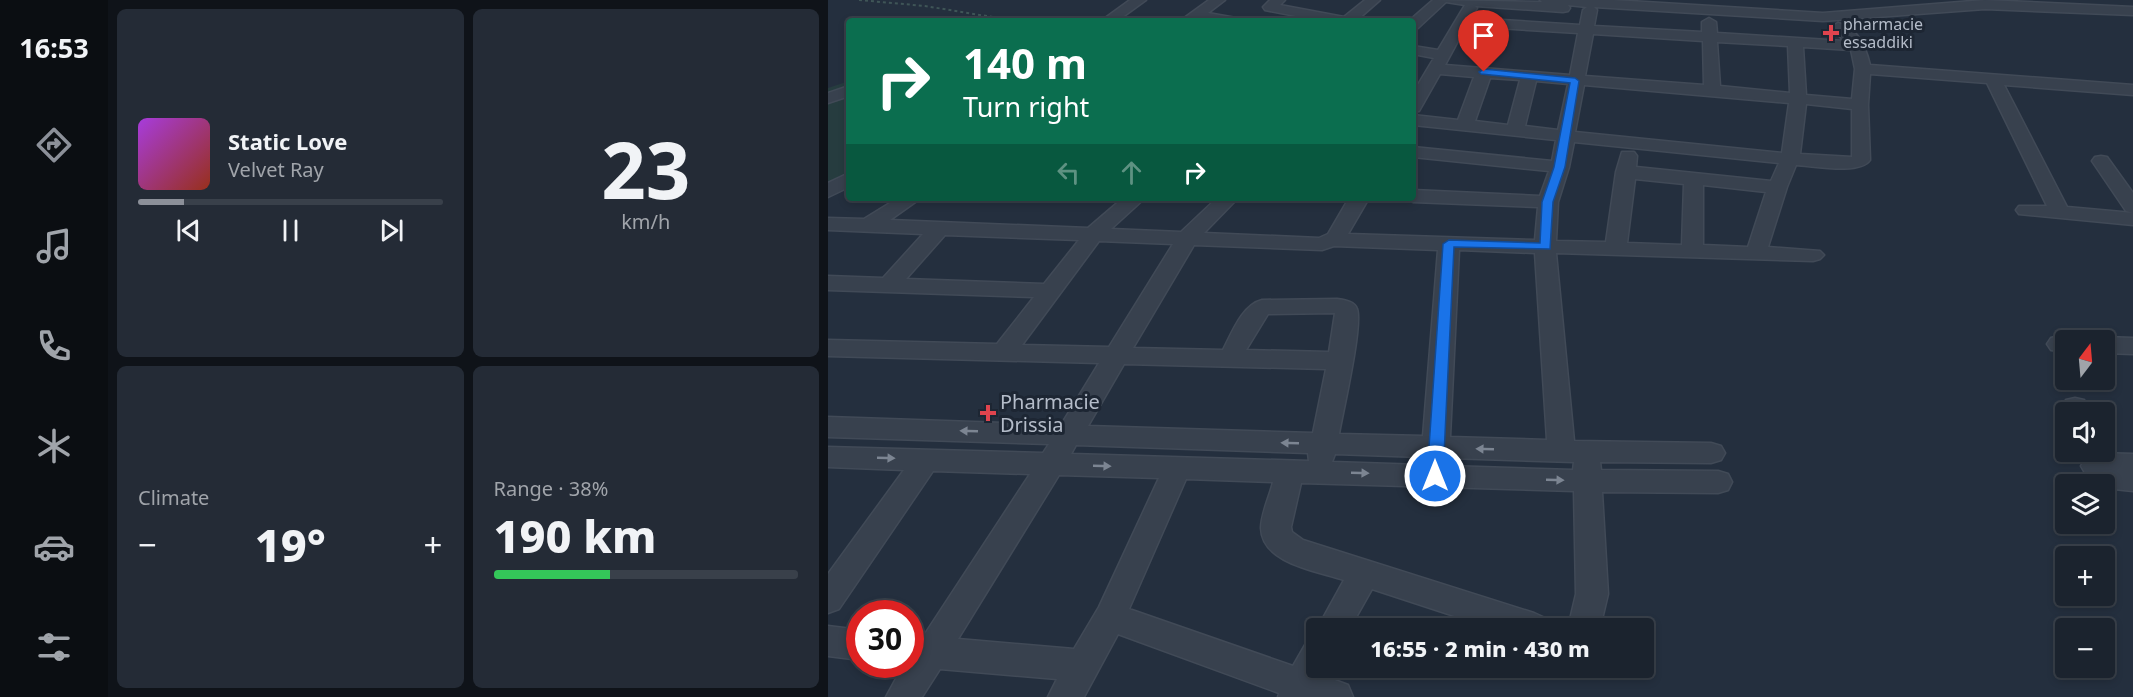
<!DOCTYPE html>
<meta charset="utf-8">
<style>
:root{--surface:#1b232e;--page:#242b36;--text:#f1f3f6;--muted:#a0a4aa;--line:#39404a;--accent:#8c9099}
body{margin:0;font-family:"Noto Sans",sans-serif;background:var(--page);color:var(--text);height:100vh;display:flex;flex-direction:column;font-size:22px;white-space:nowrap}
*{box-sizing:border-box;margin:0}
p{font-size:20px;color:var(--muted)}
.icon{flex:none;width:33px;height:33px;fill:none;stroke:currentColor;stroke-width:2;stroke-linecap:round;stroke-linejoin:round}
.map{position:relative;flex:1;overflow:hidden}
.sheet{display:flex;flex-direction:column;gap:9px;padding:9px;background:#0f1319;width:720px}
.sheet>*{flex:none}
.guide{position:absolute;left:18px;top:18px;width:570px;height:183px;border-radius:6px;box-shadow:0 3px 9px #0003,0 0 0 2px var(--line);background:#0b6e4f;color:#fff;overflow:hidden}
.needle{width:39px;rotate:16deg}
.controls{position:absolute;left:1227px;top:330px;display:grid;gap:12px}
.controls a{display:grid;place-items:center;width:60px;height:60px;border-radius:6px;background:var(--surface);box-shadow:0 3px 9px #0003,0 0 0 2px var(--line);font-size:30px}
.speed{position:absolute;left:18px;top:600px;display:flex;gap:12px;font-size:30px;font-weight:700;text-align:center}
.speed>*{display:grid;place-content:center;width:78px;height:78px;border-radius:50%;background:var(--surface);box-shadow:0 3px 9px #0003,0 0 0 2px var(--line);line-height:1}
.speed .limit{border:9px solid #d22;background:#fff;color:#111}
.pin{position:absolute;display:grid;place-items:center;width:51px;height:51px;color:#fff;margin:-62px -26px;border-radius:50% 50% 50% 0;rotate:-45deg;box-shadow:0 0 6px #0007}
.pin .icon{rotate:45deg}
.me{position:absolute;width:66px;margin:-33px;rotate:0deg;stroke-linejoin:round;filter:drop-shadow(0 0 4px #0008)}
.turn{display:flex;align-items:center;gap:21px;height:126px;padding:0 18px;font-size:27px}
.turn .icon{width:78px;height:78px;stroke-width:2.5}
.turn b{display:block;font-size:42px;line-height:51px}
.lanes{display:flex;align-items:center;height:57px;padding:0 18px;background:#0003;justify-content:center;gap:30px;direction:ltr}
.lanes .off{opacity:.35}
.big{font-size:45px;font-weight:800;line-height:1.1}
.sheet .widget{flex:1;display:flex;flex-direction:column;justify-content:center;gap:9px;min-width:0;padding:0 21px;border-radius:9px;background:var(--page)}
.sheet .dial{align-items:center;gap:0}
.dial b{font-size:78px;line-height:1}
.song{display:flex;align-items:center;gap:18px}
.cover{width:72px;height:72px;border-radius:9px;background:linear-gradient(135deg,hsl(280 70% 55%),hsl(10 70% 35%))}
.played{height:6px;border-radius:3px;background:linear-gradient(90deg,var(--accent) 15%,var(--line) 15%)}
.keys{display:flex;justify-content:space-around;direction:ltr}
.heat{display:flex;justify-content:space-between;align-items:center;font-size:33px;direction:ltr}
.charge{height:9px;border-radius:4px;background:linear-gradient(90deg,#34c759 38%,var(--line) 0)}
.sheet .tiles{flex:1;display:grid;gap:9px;grid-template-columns:repeat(2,1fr)}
.trip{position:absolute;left:478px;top:618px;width:348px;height:60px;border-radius:6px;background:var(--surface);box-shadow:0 3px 9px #0003,0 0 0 2px var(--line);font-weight:800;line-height:60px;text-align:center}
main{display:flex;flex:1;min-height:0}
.menu{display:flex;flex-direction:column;width:108px;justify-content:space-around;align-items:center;background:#0b0e12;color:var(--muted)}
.menu .icon{width:42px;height:42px}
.menu .active{color:var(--accent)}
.menu b{font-size:27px;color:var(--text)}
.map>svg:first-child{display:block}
</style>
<main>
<nav class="menu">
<b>16:53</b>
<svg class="icon active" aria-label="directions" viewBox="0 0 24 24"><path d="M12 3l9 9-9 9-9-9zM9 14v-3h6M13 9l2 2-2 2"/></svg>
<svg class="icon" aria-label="music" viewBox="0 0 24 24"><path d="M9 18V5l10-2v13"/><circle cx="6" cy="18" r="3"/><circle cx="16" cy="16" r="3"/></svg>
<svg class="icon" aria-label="phone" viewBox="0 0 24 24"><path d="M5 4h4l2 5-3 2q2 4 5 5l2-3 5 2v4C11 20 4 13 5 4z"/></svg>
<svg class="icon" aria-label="climate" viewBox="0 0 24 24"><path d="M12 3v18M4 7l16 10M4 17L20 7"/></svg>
<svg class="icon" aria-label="car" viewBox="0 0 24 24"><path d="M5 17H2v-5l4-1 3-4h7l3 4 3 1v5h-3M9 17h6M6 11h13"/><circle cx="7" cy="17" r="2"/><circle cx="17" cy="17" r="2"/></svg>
<svg class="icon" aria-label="filters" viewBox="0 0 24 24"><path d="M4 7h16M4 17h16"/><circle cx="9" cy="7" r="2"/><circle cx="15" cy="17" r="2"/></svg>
</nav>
<section class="sheet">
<div class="tiles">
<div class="widget">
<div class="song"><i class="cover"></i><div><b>Static Love</b><p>Velvet Ray</p></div></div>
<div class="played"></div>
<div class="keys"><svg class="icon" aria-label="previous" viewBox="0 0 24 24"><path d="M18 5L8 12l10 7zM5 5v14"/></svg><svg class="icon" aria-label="pause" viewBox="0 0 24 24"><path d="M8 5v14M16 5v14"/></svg><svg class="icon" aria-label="next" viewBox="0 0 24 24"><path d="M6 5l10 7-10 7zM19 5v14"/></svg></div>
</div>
<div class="widget dial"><b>23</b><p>km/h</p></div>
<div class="widget"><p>Climate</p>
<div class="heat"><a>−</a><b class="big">19°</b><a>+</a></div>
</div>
<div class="widget"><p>Range · 38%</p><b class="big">190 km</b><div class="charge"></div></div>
</div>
</section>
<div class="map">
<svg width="1305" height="697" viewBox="0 0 1305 697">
<rect width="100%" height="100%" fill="#242f3e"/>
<path fill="#263c3f" d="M 21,81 L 21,178 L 0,189 L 0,88 Z"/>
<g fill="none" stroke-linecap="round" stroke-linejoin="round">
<defs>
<path id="minor" d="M 302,0 L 318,0 L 289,21 L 273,21 Z
M 381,0 L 397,0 L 380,13 L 408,18 L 410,21 L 352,21 Z
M 442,0 L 457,0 L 452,5 L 516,17 L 537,0 L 552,0 L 528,21 L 494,21 L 437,10 L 435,7 Z
M 605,0 L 714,2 L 712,0 L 785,0 L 995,13 L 1157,0 L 1305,7 L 1305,15 L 1157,9 L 995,21 L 766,7 L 769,10 L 766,26 L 874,32 L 874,22 L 881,18 L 888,22 L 889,33 L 1016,41 L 1003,27 L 1010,23 C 1029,27 1038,48 1042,65 L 1305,85 L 1305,95 L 1176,85 L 1239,207 L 1305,213 L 1305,225 L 1191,214 L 1188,210 L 1191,206 L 1219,206 L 1159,83 L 1042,74 L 1040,105 L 1042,160 C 1032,175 986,166 968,165 L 959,187 L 940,247 L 992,251 L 996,255 L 992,259 L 985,261 L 728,253 L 746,441 L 883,443 L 893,446 L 897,453 L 893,460 L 883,463 L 772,462 L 773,470 L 890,471 L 900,474 L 904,482 L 900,490 L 890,493 L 774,492 L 780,594 L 772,628 L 740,628 L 748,594 L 746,491 L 473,483 L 463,527 L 464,532 L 475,540 L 706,613 L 717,618 L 722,628 L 663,628 L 544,589 L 522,628 L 489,629 L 516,580 C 490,571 434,564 433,528 C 433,514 442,495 445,482 L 358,479 L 301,609 L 465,666 L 477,645 L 489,641 L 489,668 L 500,668 L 496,676 L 520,685 L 525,697 L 450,697 L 451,693 L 290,634 L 256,697 L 220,697 L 229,679 L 112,669 L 94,697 L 58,697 L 76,664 L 82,664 L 82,636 L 95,637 L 202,474 L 105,471 L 11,609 L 0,613 L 0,574 L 76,470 L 0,467 L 0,447 L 215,453 L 221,444 L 0,437 L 0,417 L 233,425 L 271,363 L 0,356 L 0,340 L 169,344 L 206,297 L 0,290 L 0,276 L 55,278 L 95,234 L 0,230 L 0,218 L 36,219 L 70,198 L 93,198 L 62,220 L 260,228 L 295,198 L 317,198 L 283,229 L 353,232 L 389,198 L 410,198 L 376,233 L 491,238 L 500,234 L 521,198 L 541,198 L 520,234 L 707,240 L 710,207 L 585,202 L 577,198 L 585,198 L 585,190 L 712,196 L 721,171 L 585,157 L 585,147 L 724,161 L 728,140 L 585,125 L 585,115 L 630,120 L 646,77 L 612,74 L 591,111 L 585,112 L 585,93 L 606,58 L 585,54 L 585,46 L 610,50 L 637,5 L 618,2 L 590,28 L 585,29 L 585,21 L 581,21 ZM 740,5 L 759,7 L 755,10 L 752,25 L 643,18 L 649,8 L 647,6 L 735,12 L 740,11 L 742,8 ZM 638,26 L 750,33 L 742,75 L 617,65 ZM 765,34 L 875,41 L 876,85 L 757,76 ZM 889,42 L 960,46 L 962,93 L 892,86 ZM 975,47 L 1023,50 L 1027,69 L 1024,99 L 978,95 ZM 662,78 L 692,80 L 680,125 L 647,121 ZM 708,81 L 740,84 L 730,130 L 697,126 ZM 756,85 L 961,103 L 954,153 L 747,132 ZM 978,104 L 1024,109 L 1024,157 L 972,154 ZM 746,142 L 951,163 L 943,181 L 808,167 L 809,156 L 806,152 L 794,152 L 788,172 L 778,242 L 728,241 L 730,202 L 741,167 ZM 807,179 L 856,184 L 854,245 L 799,243 ZM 875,185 L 938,192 L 920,247 L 875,245 ZM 117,235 L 251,240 L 216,284 L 78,279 ZM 271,241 L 345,244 L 281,347 L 194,345 ZM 366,245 L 494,250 L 506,246 L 610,250 L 595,436 L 511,434 C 515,411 535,325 529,309 C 527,301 515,300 509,299 L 434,300 C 414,305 404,333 395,350 L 305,348 ZM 631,250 L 707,253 L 719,440 L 622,437 ZM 507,313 L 501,352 L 418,350 L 440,314 ZM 296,364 L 498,369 L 485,433 L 260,426 ZM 248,445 L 480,453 L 481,461 L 243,454 ZM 507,454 L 594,457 L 594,465 L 504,462 ZM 621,458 L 746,462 L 745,470 L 619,466 ZM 231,475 L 331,478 L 271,607 L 246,649 L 130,639 Z
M 21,86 L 21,96 L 0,103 L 0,93 Z
M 1273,156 L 1279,157 L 1305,193 L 1305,213 L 1298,211 L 1264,161 L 1267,157 Z
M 21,173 L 21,187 L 0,197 L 0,183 Z
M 1231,336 L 1248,340 L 1238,340 L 1238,352 L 1223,350 L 1219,344 L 1223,338 Z
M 1276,337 L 1305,338 L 1305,354 L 1276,353 L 1276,340 L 1267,340 Z
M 1247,398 L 1256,400 L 1262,412 L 1238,412 L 1238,415 L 1234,407 L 1238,400 Z
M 1271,453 L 1305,454 L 1305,491 L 1276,488 L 1276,484 L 1263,483 L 1253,466 L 1257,459 Z
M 0,626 L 32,630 L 32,660 L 0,656 Z"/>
</defs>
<use href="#minor" stroke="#414a57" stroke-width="3"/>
<path stroke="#3f5557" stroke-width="2" stroke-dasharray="3 3" stroke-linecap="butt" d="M 31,0 L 97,6 L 189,21"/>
<use href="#minor" fill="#38414e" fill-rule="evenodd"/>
</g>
<defs><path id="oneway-solid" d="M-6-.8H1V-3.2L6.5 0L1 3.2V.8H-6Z" transform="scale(1.5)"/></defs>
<g fill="#7c8592">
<use href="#oneway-solid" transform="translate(141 431) rotate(-178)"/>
<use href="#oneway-solid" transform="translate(462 443) rotate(-178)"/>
<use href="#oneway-solid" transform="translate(657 449) rotate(-178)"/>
<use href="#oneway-solid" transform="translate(58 458) rotate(2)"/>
<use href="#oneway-solid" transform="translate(274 466) rotate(2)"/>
<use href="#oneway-solid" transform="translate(532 473) rotate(2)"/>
<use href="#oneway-solid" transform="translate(727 480) rotate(2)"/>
</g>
<path fill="#1a73e8" stroke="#114b97" stroke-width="1.5" d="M 656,69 L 747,78 L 751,81 L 737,167 L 725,202 L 722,249 L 626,247 L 615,476 L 613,480 L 607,482 L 602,480 L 599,476 L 615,244 L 621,240 L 712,243 L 714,202 L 726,167 L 742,83 L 653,74 L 651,72 Z"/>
<g fill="#e0444e" stroke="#1d2633" stroke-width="2">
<path d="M1000 24h6v6h6v6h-6v6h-6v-6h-6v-6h6z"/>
<path d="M157 404h6v6h6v6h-6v6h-6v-6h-6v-6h6z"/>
</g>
<g text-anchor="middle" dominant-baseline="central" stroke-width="6" stroke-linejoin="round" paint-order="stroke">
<g font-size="16" fill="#b4bcc9" stroke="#1d2633" text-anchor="start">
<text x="1015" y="24">pharmacie<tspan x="1015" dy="18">essaddiki</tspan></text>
</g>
<g font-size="20" fill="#b4bcc9" stroke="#1d2633" text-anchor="start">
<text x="172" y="401">Pharmacie<tspan x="172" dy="23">Drissia</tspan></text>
</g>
</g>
</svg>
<div class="controls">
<a><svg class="needle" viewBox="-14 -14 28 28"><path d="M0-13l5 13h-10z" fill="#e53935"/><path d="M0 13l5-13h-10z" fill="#a0a4aa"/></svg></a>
<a><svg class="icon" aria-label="sound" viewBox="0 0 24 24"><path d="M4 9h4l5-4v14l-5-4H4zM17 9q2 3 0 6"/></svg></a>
<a><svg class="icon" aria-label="layers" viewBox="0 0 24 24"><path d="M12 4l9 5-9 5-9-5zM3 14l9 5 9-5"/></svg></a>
<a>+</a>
<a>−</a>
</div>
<div class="speed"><div class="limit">30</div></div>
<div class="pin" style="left:656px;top:72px;background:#d93025"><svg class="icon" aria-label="arrive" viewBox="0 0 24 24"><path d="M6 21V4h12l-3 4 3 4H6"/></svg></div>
<svg class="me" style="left:607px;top:476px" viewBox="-20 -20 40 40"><circle r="17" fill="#1a73e8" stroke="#fff" stroke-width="3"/><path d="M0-11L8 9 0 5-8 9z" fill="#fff"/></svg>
<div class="trip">16:55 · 2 min · 430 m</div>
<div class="guide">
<div class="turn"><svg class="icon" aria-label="right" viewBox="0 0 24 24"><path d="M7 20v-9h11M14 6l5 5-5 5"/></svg><div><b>140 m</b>Turn right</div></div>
<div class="lanes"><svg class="icon off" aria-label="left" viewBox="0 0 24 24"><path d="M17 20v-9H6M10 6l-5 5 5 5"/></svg><svg class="icon off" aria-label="ahead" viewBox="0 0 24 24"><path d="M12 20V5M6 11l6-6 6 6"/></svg><svg class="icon" aria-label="right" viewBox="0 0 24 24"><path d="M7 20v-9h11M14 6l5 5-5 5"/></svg></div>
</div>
</div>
</main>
